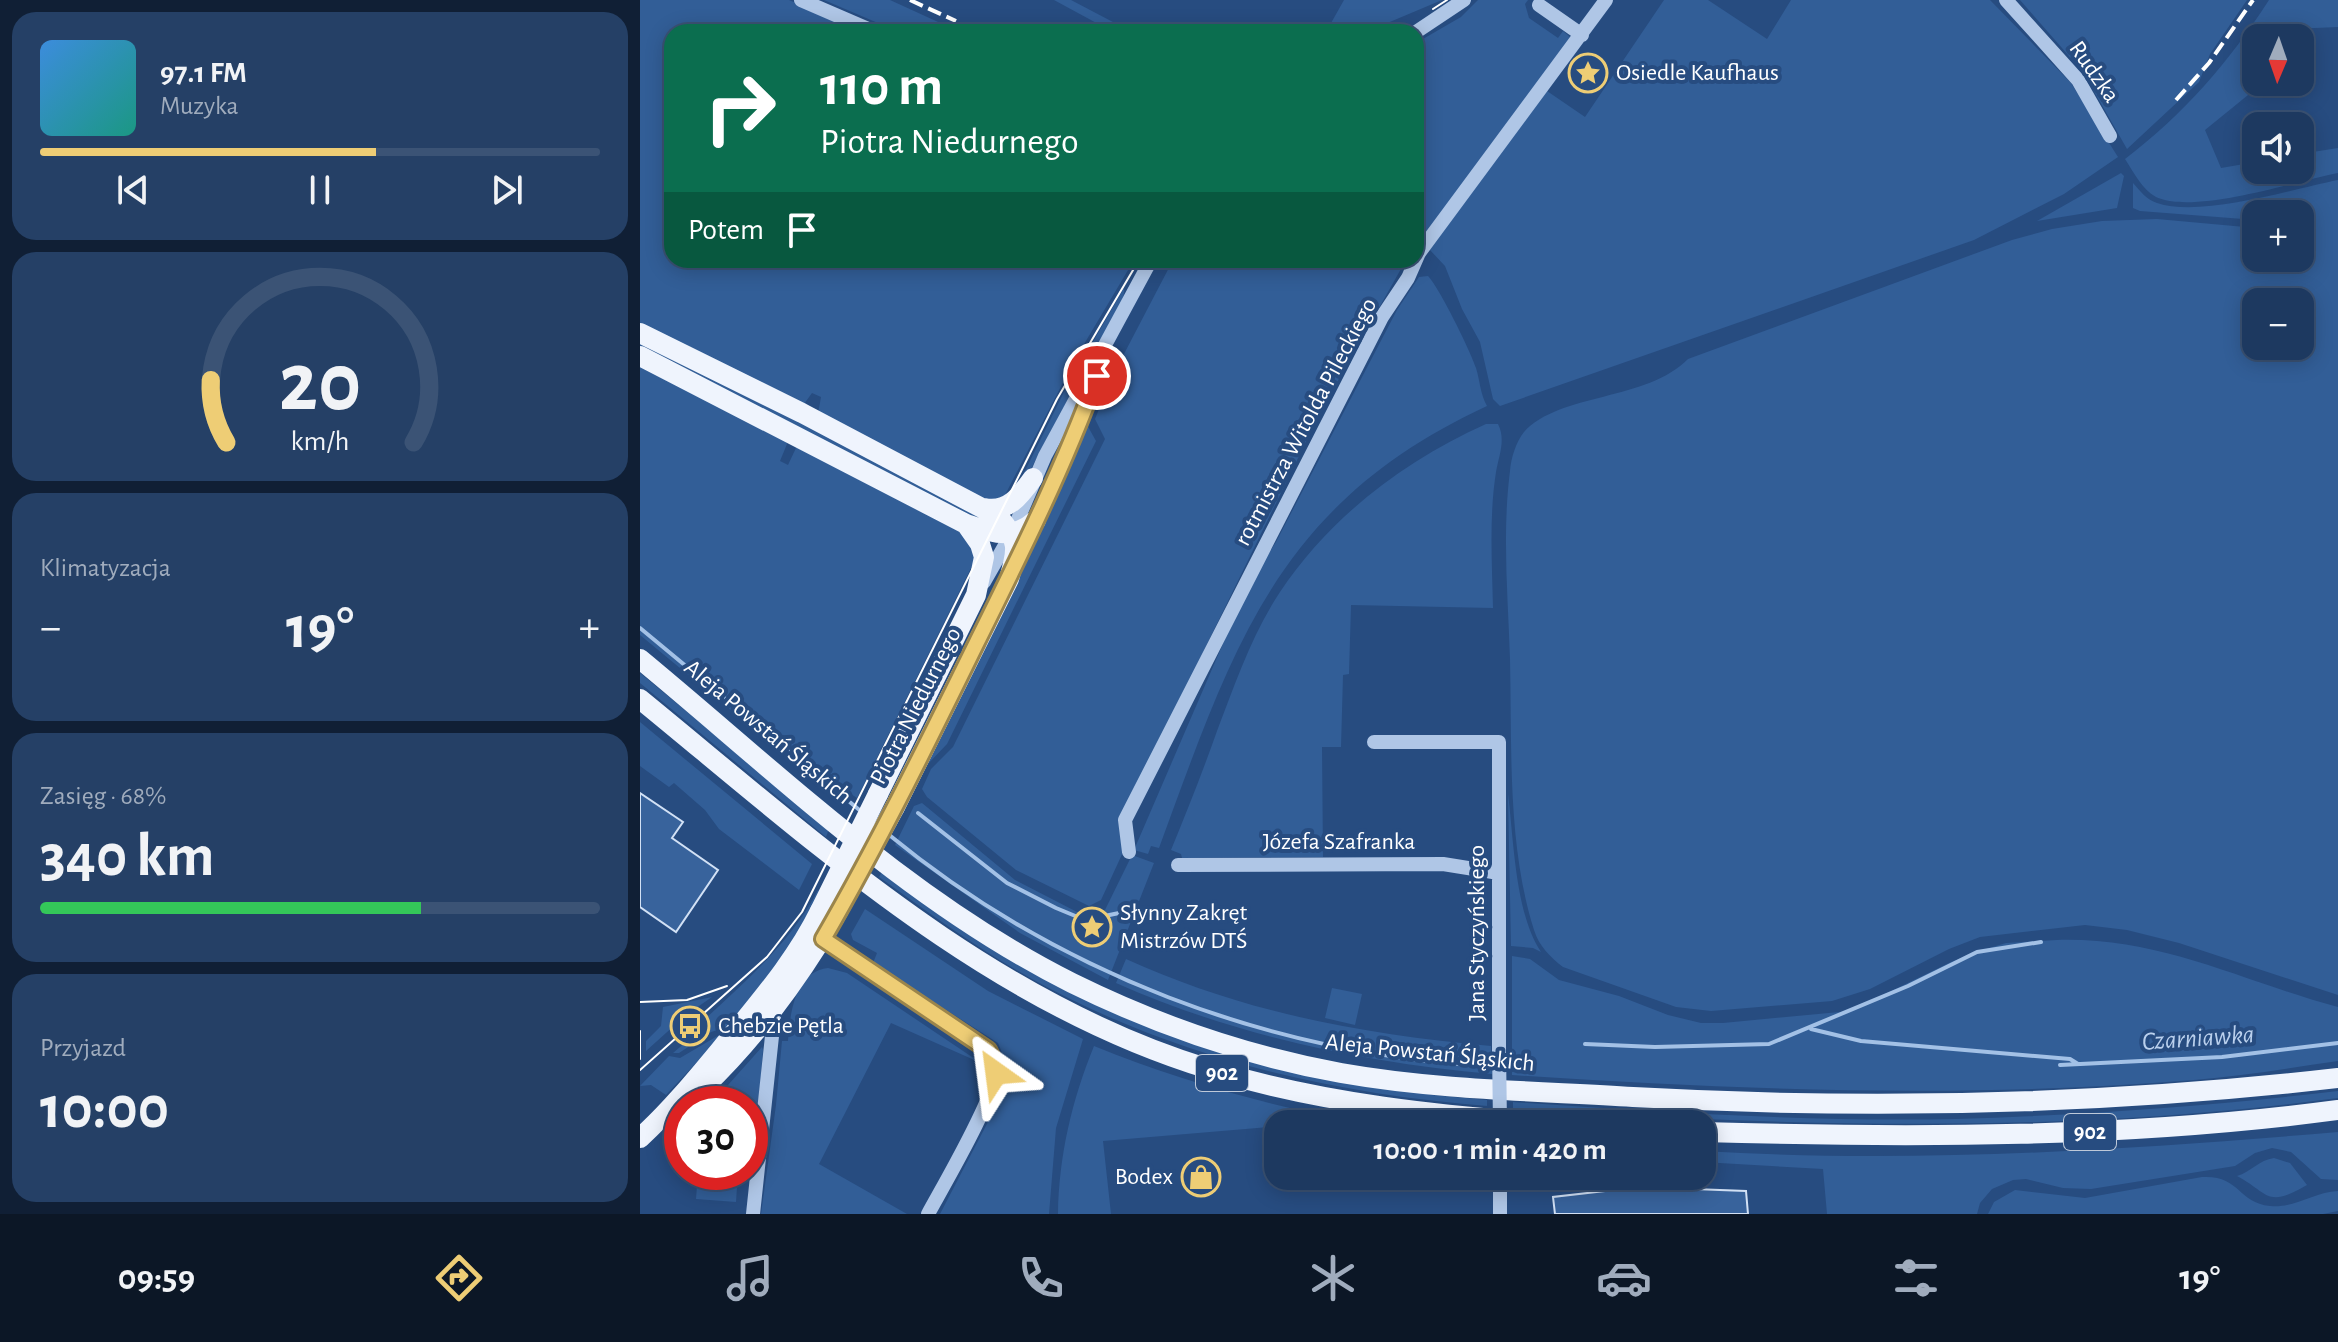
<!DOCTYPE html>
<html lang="pl">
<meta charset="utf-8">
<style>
:root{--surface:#1d3960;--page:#254066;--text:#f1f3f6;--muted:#a0acbd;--line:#3b5375;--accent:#eecd75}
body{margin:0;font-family:"Alegreya Sans",sans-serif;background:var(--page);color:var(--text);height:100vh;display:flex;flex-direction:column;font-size:30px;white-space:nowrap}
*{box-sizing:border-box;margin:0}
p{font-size:26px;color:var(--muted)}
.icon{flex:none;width:44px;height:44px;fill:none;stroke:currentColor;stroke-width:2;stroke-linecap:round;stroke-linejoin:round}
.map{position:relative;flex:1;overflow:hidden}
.side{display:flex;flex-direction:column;gap:12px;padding:12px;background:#101f35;width:640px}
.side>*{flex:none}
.guide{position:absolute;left:24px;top:24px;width:760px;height:244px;border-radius:24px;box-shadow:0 4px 20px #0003,0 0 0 2px var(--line);background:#0b6e4f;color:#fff;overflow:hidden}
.needle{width:52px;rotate:182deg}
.fabs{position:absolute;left:1602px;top:24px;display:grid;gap:16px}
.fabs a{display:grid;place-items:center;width:72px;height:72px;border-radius:16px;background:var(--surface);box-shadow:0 4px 20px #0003,0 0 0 2px var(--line);font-size:40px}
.speed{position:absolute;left:24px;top:1086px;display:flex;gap:16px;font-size:40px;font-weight:700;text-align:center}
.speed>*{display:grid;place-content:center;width:104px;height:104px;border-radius:50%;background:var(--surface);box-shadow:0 4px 20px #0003,0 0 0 2px var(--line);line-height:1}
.speed .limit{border:12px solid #d22;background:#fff;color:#111}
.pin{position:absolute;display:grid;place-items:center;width:68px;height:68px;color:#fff;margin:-34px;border:4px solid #fff;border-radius:50%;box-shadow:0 2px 8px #0007}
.me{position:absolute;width:88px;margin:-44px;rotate:329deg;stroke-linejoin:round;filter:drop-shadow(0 0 6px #0008)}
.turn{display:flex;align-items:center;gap:28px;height:168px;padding:0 24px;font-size:36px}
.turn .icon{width:104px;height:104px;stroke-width:2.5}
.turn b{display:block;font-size:56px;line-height:68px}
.then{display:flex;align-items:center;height:76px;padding:0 24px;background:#0003;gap:16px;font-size:30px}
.big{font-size:60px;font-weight:700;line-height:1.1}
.side .widget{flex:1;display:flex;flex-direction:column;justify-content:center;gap:12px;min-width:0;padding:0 28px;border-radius:24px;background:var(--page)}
.side .dial{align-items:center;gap:0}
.dial svg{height:208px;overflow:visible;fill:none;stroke:var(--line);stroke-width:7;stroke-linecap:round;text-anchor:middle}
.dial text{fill:var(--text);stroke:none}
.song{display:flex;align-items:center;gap:24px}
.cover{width:96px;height:96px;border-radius:12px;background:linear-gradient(135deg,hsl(210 70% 55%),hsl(170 70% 35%))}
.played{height:8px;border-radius:4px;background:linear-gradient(90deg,var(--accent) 60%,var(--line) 60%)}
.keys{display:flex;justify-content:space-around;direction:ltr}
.heat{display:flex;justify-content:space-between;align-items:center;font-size:44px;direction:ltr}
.charge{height:12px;border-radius:6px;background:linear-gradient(90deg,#34c759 68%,var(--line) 0)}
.trip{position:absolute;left:624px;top:1110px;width:452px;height:80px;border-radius:24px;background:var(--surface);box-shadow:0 4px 20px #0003,0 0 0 2px var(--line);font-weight:700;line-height:80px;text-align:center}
.menu{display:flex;height:128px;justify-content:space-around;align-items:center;background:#0c1726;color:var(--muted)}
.menu .icon{width:56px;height:56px}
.menu .selected{color:var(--accent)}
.menu b{font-size:36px;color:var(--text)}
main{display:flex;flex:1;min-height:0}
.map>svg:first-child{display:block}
</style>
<main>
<section class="side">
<div class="widget">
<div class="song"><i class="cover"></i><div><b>97.1 FM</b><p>Muzyka</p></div></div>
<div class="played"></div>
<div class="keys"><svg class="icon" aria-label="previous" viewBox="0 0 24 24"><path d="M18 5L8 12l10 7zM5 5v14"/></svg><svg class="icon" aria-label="pause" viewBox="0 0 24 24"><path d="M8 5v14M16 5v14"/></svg><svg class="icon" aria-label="next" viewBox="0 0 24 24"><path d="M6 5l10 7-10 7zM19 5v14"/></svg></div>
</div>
<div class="widget dial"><svg viewBox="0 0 100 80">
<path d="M14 69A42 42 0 1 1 86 69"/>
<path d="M14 69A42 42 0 0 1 8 45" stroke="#eecd75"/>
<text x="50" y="56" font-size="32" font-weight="700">20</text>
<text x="50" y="72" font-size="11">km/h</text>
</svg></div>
<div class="widget"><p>Klimatyzacja</p>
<div class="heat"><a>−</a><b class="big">19°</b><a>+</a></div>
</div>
<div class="widget"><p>Zasięg · 68%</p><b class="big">340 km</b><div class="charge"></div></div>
<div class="widget"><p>Przyjazd</p><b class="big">10:00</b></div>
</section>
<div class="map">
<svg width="1698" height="1214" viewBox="0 0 1698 1214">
<rect width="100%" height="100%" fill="#274c80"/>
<path fill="#325e97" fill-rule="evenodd" d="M 0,0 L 149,0 L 223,32 L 32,32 L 32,260 L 494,260 L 434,361 L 365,495 L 352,503 L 178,414 L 181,397 L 172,393 L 164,404 L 0,325 Z
M 184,0 L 250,0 L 320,32 L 259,32 Z
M 414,0 L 431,0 L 492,32 L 473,32 Z
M 704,0 L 802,0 L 726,32 L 686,32 Z
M 838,0 L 888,0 L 885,4 L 889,18 L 918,38 L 923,31 L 930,37 L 783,243 L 776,238 L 776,43 L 821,17 Z
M 1024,0 L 1068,0 L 1127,39 L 1151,0 L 1350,0 L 1431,83 L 1478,157 L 1424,194 L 1334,240 L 860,406 L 853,399 L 840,342 L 822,309 L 805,266 L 789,249 L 907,91 L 945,117 Z
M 1380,0 L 1607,0 L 1570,54 L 1559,82 L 1487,149 L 1443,72 Z
M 1629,0 L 1698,0 L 1698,27 L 1651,29 L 1649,38 L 1616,38 L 1616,82 L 1624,82 L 1565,130 L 1581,168 L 1616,162 L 1616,170 L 1660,170 L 1660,154 L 1698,148 L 1698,173 C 1656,181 1554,215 1516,197 C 1502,189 1494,173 1485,159 C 1544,114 1589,62 1629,0 Z
M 1481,173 L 1484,176 L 1477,208 L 1397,221 Z
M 1698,180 L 1698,995 L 1539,943 L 1487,930 L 1445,925 L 1340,937 L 1309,949 L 1230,989 L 1192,1001 L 1071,1011 L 1036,1007 L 923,967 C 910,957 899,946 894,930 C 867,845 872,746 870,659 C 868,597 862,533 870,471 C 871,458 876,442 884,432 C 919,393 1007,401 1048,359 L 1372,240 L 1412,229 L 1462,221 L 1517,219 L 1616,228 L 1616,258 L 1660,258 L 1660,214 L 1616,214 L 1616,220 L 1500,211 L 1493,208 L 1493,183 C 1500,191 1507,200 1517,203 C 1561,218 1652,189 1698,180 ZM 1616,302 L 1660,302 L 1660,346 L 1616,346 Z
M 533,260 L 766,260 L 683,407 L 482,818 L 484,850 L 461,900 L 449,906 L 376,870 L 287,797 L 282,789 L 291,769 L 313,747 L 465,439 L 455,419 L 472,377 Z
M 788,276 C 799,287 831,352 836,368 C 840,381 840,393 847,406 C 637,503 593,647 519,848 L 511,846 L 508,854 L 494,850 L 607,588 L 636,542 L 757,310 L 779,277 Z
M 484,288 C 486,298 474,316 468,327 C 439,380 409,432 382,487 L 379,483 L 424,392 Z
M 0,340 L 354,521 L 350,528 L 0,350 Z
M 0,364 L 144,436 L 147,444 L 140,461 L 148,465 L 156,448 L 164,447 L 323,531 L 338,554 L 217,798 L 208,792 L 203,803 L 0,635 Z
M 446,423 L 456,441 L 307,744 L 286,766 L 402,528 Z
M 846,424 L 858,424 C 866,440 859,455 856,472 C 849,516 852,563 853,608 L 711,605 L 709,674 L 703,675 L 701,747 L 682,747 L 683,857 L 542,858 L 541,854 L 531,850 C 547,811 563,771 577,731 C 595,684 612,634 640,592 C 691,516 764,461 846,424 Z
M 0,673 L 189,829 L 186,837 L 0,683 Z
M 0,722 L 172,864 L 159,890 L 79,829 L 65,810 L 34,783 L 29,787 L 0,766 Z
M 868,794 C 874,841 875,913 901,952 L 893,948 L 871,946 Z
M 282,803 L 375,880 L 441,914 L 465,910 L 492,855 L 514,863 L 468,980 L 380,933 L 255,845 L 274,806 Z
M 242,872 L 433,993 L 792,1095 L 847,1100 L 847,1106 C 687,1093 533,1057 392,979 C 338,949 289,913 239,877 Z
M 178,890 L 180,892 L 161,933 L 91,1026 L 71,1032 L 39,1053 L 33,1053 L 68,1023 L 65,1019 C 107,980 151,942 178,890 Z
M 225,909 L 348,991 L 443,1039 L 416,1128 L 409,1214 L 300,1214 L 362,1095 C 368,1077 366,1061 358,1043 L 233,963 L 237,953 L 213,940 L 211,934 Z
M 1417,940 C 1522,937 1600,981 1698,1007 L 1698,1061 C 1650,1068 1602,1076 1554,1080 C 1327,1099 1099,1090 872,1075 L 872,956 L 890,959 L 919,980 L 979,996 L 1028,1015 L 1061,1023 L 1083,1023 L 1210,1011 L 1311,962 L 1346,949 L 1366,943 Z
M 486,959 C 605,1013 722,1034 851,1046 L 852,1074 C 722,1062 596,1036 476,983 Z
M 188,968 L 207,973 L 341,1063 L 251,1023 L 179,1164 L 267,1214 L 121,1214 L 136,1105 L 142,1041 L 148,1041 C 150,1015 154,972 188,968 Z
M 692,988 L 722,994 L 715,1025 L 685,1018 Z
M 72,997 L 46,1015 L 6,1051 L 6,1041 L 21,1026 L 23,1007 Z
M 86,1031 L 26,1095 L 11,1085 L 0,1086 L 29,1056 L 40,1058 Z
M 454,1046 C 543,1082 633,1107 727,1124 L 638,1124 L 638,1129 L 629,1127 L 463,1141 L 471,1214 L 418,1214 C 419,1155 432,1100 454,1046 Z
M 122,1047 L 123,1050 L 117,1124 L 110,1117 L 110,1104 L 71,1104 Z
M 1698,1091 L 1698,1098 C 1424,1135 1148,1126 873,1109 L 873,1102 C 1020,1112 1169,1122 1316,1119 C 1444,1115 1572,1106 1698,1091 Z
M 1698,1132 L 1698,1180 L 1681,1179 L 1651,1152 L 1632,1148 L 1615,1153 L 1595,1166 L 1451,1189 L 1423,1188 L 1386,1179 L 1373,1180 L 1352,1189 L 1340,1203 L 1337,1214 L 1187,1214 L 1183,1169 L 1062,1162 L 1062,1151 C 1273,1164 1487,1150 1698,1132 Z
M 1634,1158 L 1650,1163 L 1667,1185 C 1626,1209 1629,1193 1597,1176 C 1611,1172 1619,1160 1634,1158 Z
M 58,1172 L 98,1172 L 96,1202 L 56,1199 Z
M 1562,1177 C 1600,1175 1597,1202 1630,1206 C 1653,1209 1674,1192 1698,1191 L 1698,1211 L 1683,1214 L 1348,1214 L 1354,1202 L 1375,1190 L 1445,1198 Z"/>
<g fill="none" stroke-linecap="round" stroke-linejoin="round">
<path stroke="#a3c1e6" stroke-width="4" d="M 0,628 L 223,813
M 278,813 L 367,883 L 416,908 L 445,920 L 484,912
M 248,834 C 417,973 627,1053 846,1066
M 1171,1029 L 1221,1041 L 1430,1059 L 1438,1064
M 945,1044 L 1015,1047 L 1129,1044 L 1268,986 L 1337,952 L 1401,942
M 1420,1065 L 1582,1057 L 1698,1043"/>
</g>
<path fill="#38639c" stroke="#d2e1f5" stroke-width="2" d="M 0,793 L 43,822 L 32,838 L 78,870 L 36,932 L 0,907 Z
M 1000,1187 L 1106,1191 L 1108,1214 L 915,1214 L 913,1197 Z"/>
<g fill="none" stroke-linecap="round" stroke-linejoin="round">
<path stroke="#afc6e6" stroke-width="14" d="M 161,0 L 235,32
M 1366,0 L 1438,80 L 1470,136
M 899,5 L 942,35
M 776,32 L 824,0
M 377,560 L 440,424 L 460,370
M 344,582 L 372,533 L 405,456 L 511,260
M 734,742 L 859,742 L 859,1050
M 489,852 L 485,820 L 742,317 L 768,278 L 779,253 L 966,0
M 538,865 L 803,864 L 859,873
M 177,935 L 328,1035 C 340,1044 353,1051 356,1067 C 360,1090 302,1188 288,1214
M 860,1176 L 860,1214
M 113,1214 L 135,1008"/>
<path stroke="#eff4fd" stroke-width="20" d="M 0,333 L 162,413 L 359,517 C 379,542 378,548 369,579 L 255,807
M 0,356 L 326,524 C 354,533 372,541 396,520
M 344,508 C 368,513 380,496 393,478
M 0,659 C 138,773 270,902 432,983 C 517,1025 607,1056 701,1073 C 797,1090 896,1091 993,1097 C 1229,1110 1463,1105 1698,1078
M 0,699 C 175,842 348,1002 569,1069 C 683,1104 802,1116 921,1124
M 238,794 L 336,595 L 344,557 L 340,544 L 326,524
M 64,1087 C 115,1038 159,978 195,917
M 1062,1132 C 1275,1138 1487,1138 1698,1110
M 0,1138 C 35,1106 64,1069 95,1032 C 126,994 158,956 180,911"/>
<path stroke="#fff" stroke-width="2" d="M 793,9 L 807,0
M 0,1002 L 47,1000 L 87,986
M 0,1031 L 0,1059
M 0,1070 L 127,957 L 162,912 L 417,399 L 499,260"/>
<path stroke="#fff" stroke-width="4" stroke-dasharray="14 6" stroke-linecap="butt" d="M 270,0 L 316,21
M 1536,100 L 1569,63 L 1613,0"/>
<path stroke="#afc6e6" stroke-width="14" d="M 859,1050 L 860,1124"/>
<path stroke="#eff4fd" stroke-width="20" d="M 180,911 L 238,794
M 195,917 L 255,807"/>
</g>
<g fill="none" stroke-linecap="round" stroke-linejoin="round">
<defs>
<path id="route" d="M 356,1073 L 355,1064 L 348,1050 L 183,939 C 239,842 288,742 337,642 C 380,555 424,467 457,376"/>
</defs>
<use href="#route" stroke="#9b854c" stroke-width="20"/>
<use href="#route" stroke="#eecd75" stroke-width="14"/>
</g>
<defs>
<symbol id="sight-ring" viewBox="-11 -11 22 22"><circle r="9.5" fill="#274c80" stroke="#eecd75" stroke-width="1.5"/><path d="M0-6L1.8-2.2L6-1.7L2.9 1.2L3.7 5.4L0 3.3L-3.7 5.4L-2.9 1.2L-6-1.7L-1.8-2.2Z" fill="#eecd75"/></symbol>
<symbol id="bus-ring" viewBox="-11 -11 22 22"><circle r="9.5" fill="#274c80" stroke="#eecd75" stroke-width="1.5"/><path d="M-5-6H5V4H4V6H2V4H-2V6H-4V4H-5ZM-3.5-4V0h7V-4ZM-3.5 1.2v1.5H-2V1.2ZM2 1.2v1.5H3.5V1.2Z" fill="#eecd75"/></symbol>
<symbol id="shop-ring" viewBox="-11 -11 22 22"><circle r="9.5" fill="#274c80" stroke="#eecd75" stroke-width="1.5"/><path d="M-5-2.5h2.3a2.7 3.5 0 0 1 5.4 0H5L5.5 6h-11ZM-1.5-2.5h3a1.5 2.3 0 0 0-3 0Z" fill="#eecd75"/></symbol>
</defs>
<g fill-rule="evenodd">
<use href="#sight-ring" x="926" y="51" width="44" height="44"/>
<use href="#sight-ring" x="430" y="905" width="44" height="44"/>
<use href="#bus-ring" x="28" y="1004" width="44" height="44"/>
<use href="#shop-ring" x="539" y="1155" width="44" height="44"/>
</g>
<g text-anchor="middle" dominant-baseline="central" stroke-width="8" stroke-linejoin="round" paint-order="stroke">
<g fill="#274c80" stroke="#bec9d9" stroke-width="2">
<rect x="556" y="1055" width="52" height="36" rx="6"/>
<rect x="1424" y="1114" width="52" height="36" rx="6"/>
</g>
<g font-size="22" font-weight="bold" fill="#fff">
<text x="582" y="1073">902</text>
<text x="1450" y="1132">902</text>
</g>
<g font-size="24" fill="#fff" stroke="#274c80">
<text transform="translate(1454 72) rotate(55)">Rudzka</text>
<text transform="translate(666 422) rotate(-62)">rotmistrza Witolda Pileckiego</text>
<text transform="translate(276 706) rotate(-63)">Piotra Niedurnego</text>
<text transform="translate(128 732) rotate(40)">Aleja Powstań Śląskich</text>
<text x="699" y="842">Józefa Szafranka</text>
<text transform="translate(837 933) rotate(-90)">Jana Styczyńskiego</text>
<text transform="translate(790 1053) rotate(6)">Aleja Powstań Śląskich</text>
</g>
<g font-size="24" fill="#fff" stroke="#274c80" text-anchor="start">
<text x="976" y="73">Osiedle Kaufhaus</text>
<text x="480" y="913">Słynny Zakręt<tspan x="480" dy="28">Mistrzów DTŚ</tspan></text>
<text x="78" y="1026">Chebzie Pętla</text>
<text x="533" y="1177" text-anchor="end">Bodex</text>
</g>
<g font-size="26" font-style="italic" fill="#bad0ed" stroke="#274c80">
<text transform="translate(1558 1038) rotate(-4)">Czarniawka</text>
</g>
</g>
</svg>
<div class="fabs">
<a><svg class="needle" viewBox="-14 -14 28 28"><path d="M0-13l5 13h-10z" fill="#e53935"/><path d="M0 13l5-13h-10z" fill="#a0acbd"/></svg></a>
<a><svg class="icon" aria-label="sound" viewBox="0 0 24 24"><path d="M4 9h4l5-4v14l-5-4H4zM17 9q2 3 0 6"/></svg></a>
<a>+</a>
<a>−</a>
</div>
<div class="speed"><div class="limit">30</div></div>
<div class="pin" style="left:457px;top:376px;background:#d93025"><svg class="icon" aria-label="arrive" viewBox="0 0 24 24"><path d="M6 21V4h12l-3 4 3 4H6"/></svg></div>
<svg class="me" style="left:356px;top:1073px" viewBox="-20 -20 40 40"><path d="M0-17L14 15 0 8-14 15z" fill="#eecd75" stroke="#fff" stroke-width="4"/></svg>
<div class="trip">10:00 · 1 min · 420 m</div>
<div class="guide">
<div class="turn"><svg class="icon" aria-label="right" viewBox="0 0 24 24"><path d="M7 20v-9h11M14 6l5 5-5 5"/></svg><div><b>110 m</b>Piotra Niedurnego</div></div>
<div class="then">Potem<svg class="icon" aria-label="arrive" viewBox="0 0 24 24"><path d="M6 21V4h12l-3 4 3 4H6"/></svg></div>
</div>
</div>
</main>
<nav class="menu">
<b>09:59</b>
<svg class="icon selected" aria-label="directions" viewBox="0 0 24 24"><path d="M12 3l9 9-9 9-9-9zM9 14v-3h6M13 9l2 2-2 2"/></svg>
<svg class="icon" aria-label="music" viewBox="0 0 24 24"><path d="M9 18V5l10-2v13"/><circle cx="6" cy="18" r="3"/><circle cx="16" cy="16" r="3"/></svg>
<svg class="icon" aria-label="phone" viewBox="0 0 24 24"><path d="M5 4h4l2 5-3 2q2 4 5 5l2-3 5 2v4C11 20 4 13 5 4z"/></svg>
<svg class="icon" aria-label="climate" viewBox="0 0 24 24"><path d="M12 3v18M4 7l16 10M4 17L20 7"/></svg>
<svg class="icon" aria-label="car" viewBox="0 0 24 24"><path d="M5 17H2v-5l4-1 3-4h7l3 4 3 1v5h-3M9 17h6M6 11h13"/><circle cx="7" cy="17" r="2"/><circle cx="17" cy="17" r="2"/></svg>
<svg class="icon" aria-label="filters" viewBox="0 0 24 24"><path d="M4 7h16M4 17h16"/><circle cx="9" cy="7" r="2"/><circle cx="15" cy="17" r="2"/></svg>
<b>19°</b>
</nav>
